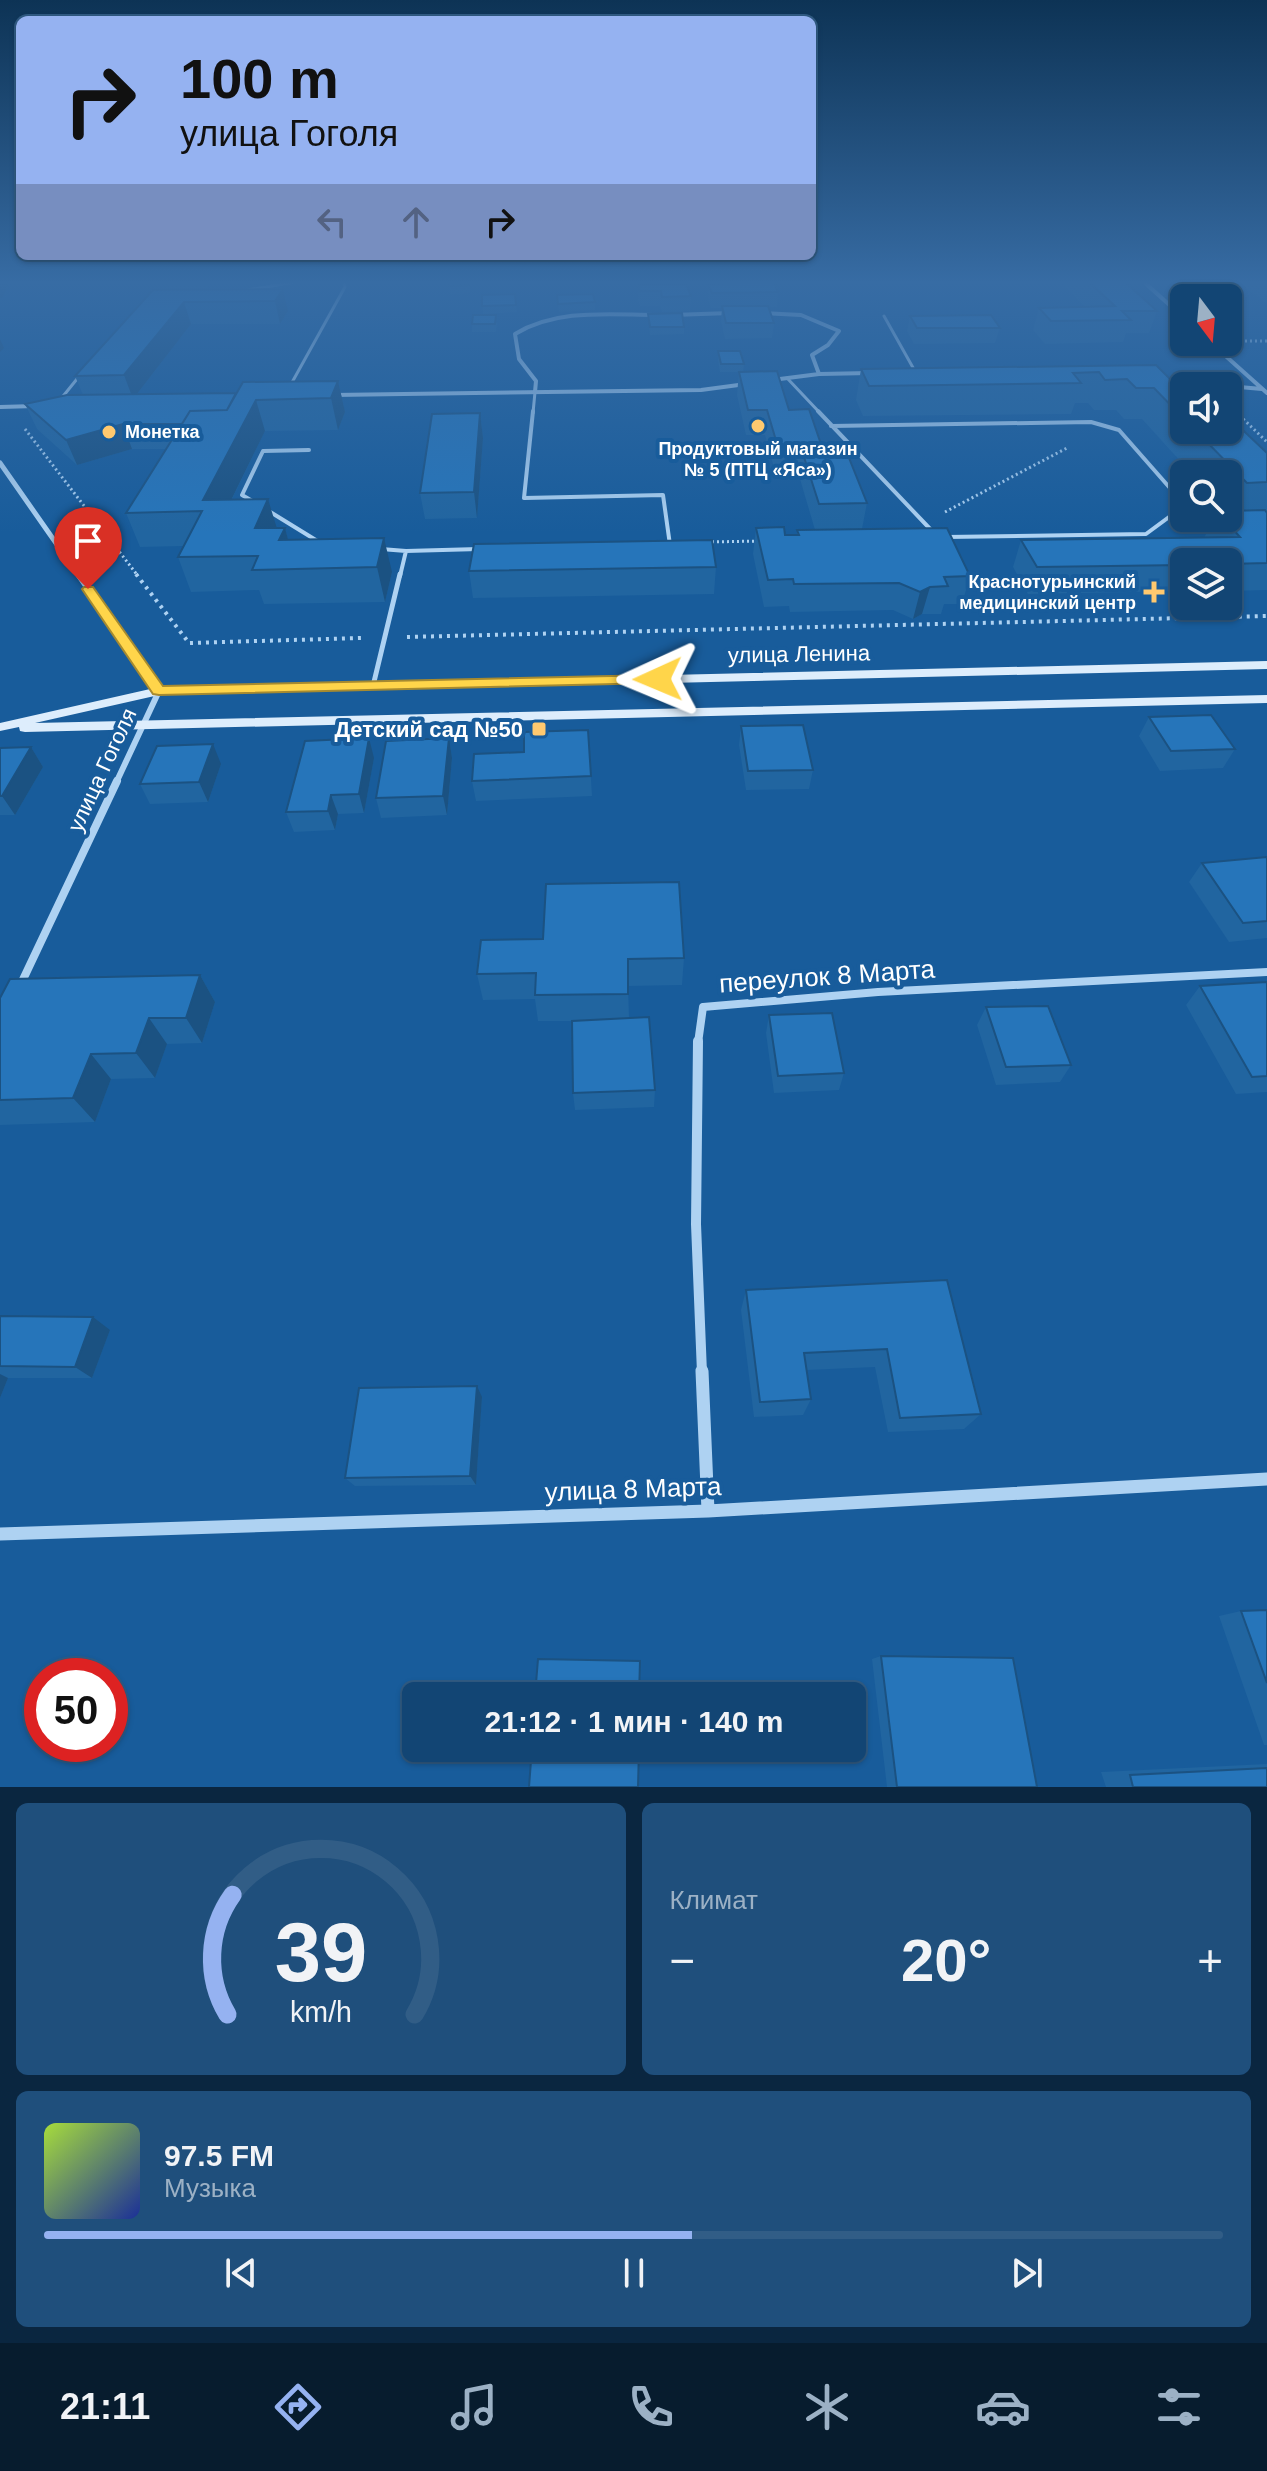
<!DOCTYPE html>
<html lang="ru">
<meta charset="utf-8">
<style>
:root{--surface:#124574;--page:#1f4f7c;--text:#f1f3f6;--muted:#9cb1c5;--line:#315d86;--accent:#95b2f1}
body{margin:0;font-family:Helvetica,sans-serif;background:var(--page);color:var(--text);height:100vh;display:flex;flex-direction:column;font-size:30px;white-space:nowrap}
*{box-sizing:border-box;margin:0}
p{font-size:26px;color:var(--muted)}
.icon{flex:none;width:44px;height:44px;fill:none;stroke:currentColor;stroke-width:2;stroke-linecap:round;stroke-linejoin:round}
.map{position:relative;height:1787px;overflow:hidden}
.details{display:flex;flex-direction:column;gap:16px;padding:16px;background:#0a2640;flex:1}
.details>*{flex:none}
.hud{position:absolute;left:16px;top:16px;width:800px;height:244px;border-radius:12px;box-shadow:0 2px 6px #0004,0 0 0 2px var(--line);background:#95b2f1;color:#111;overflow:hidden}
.needle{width:52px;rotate:164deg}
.buttons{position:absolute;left:1170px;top:284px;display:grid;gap:16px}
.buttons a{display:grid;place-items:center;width:72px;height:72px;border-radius:12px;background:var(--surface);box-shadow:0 2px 6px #0004,0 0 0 2px var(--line);font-size:40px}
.speed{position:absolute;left:24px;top:1658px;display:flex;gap:16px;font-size:40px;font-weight:700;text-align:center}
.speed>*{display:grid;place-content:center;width:104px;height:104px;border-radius:50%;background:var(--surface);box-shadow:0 2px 6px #0004,0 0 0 2px var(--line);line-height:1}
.speed .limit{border:12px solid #d22;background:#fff;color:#111}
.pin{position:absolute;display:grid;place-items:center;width:68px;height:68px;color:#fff;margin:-82px -34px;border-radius:50% 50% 50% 0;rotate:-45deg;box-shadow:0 0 8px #0007}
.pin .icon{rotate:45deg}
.me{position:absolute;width:88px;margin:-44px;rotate:269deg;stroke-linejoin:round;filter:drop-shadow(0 0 6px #0008)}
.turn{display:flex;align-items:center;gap:28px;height:168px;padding:0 32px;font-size:36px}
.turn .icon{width:104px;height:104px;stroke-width:2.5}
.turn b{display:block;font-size:56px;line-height:68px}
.lanes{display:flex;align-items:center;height:76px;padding:0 32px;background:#0003;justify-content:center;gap:40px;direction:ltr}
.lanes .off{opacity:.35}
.big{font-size:60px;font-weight:800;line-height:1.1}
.details .card{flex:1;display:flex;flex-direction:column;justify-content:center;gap:12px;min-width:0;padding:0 28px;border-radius:12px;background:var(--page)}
.details .dial{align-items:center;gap:0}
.dial svg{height:208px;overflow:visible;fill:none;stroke:var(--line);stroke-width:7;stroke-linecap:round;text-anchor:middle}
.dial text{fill:var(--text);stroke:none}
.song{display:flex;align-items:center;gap:24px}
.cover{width:96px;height:96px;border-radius:12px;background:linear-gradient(135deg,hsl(80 70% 55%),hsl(230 70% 35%))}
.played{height:8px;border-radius:4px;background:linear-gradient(90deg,var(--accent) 55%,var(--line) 55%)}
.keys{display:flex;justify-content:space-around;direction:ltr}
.heat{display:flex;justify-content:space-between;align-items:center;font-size:44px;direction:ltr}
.details .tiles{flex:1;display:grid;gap:16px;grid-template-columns:1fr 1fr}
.card:last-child{grid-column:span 2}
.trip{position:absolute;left:402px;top:1682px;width:464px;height:80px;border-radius:12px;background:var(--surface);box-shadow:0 2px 6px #0004,0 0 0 2px var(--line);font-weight:800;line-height:80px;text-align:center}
.menu{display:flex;height:128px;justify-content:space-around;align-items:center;background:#071c2e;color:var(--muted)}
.menu .icon{width:56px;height:56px}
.menu .active{color:var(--accent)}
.menu b{font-size:36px;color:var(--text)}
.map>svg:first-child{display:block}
</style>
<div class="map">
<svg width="1267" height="1787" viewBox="0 0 1267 1787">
<rect width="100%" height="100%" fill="#185c9b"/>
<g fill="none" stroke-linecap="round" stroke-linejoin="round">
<path stroke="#aed2f2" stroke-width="3" stroke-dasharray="2 3" stroke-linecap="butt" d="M 1245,341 L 1267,341
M 1236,412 L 1267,442
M 25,429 L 138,576
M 945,512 L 1067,448
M 707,542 L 761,541"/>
<path stroke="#aed2f2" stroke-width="4" stroke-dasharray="3 5" stroke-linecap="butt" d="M 136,574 L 189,643 L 361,638
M 407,637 L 1267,616"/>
<path stroke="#aed2f2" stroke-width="3" d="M 248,290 L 295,282
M 884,316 L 916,373
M 787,378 L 820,413
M 290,386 L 345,287 L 344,282
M 60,400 L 81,374
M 533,413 L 535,392"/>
<path stroke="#aed2f2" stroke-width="4" d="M 533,411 L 524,498 L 663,495 L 670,545 L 666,545
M 818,411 L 933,532
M 831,426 L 1091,422 L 1119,430 L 1184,504
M 254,502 L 242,495 L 263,451 L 309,450
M 267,510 L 319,542
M 946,537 L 1146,534 L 1184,506
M 381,549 L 406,551 L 400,576
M 406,551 L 479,549"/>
<path stroke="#aed2f2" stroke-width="5" d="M 373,686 L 400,574"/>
<path stroke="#aed2f2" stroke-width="4" d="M 1144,282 L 1184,318
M 760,313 L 801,315 L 839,331 L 828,345 L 812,355 L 819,374
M 672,315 L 730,313
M 1210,342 L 1267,393
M 1163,379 L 1226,386
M 772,380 L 819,374 L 870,373
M 1228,386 L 1262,389
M 535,392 L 536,381 L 519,359 L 515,334 C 558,308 610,315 658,315
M 333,395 L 701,390 L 746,384
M 0,407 L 35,406"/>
<path stroke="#aed2f2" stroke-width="5" d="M 0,463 L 79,576"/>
<path stroke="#aed2f2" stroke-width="6" d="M 78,574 L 159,691 L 116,783"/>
<path stroke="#aed2f2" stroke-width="8" d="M 19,988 L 117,781
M 698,1043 L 703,1007 L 878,992 L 1267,972"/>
<path stroke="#aed2f2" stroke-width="10" d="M 698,1041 L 696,1224 L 702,1373"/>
<path stroke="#aed2f2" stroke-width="13" d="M 702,1371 L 708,1511
M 0,1534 L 708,1511 L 1267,1479"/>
<path fill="#ddedfc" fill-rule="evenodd" d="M 1267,661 L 1267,669 L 159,695 L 35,723 L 1267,695 L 1267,703 L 25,732 L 20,731 L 19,727 L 0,731 L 0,723 L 159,687 Z"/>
</g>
<path fill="#2165a0" d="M 158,282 L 210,282 L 207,288 L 181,290 L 283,289 L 288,311 L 280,324 L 191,324 L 137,394 L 236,393 L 338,381 L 345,412 L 338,430 L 265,431 L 232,499 L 277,528 L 285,528 L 288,540 L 392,572 L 385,602 L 264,604 L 259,590 L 191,592 L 178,557 L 184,546 L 140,547 L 126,513 L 166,449 L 132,449 L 77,465 L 37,429 L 25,404 L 83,395 L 75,376 L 170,290 L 167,283 Z
M 449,282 L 471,282 L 470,293 L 450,294 Z
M 1060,282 L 1125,282 L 1157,311 L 1149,333 L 1126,333 L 1123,342 L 1045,344 L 1033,330 L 1039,308 L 1085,307 Z
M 1239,282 L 1267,282 L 1267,304 Z
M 708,284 L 778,292 L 777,307 L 768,307 L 774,323 L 772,338 L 725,339 L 721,321 L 722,308 L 711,308 L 708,299 Z
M 638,285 L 691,296 L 690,311 L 662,312 L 660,306 L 640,306 L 638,300 Z
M 515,294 L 517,312 L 483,314 L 482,295 Z
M 557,295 L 595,302 L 595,310 L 559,312 Z
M 648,314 L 684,327 L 684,334 L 650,335 Z
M 910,316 L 1000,328 L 995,343 L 914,344 L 907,331 Z
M 497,323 L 496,332 L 472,332 L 472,324 Z
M 718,351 L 744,364 L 743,372 L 789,410 L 867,503 L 862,529 L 970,576 L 962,604 L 944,604 L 941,614 L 922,614 L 913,619 L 893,610 L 790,612 L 789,606 L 764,607 L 753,554 L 756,528 L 785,535 L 797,535 L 797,530 L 815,530 L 800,479 L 777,479 L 765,435 L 746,435 L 737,395 L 739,372 L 720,372 L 718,360 Z
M 1156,365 L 1176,385 L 1184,386 L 1184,430 L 1228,430 L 1267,453 L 1267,590 L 1228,591 L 1228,562 L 1184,562 L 1184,591 L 1028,594 L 1013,567 L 1021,540 L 1204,538 L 1214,518 L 1228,518 L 1228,474 L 1192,474 L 1142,419 L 1124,419 L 1116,410 L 1094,410 L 1088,403 L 1075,403 L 1071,414 L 863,416 L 856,400 L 861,369 Z
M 480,413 L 483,438 L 477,518 L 425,519 L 420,493 Z
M 716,567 L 714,594 L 473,598 L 469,571 Z
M 1149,717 L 1235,749 L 1223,768 L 1160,771 L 1139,736 Z
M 741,726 L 813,770 L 809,789 L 746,790 L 739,745 Z
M 588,730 L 592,796 L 476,801 L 472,781 L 524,752 Z
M 449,738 L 452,758 L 447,815 L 381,818 L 376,798 Z
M 31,747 L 43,767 L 15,815 L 0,815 L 0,748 Z
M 374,758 L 364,813 L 338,814 L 335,830 L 294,832 L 286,812 Z
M 221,764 L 208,802 L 150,804 L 140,784 Z
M 1267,857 L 1267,938 L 1229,942 L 1189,882 L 1202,863 Z
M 481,940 L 684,958 L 682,985 L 628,986 L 629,1018 L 655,1090 L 654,1107 L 575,1110 L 573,1093 L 575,1021 L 538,1021 L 535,999 L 483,1000 L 477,974 Z
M 200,975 L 215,1002 L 202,1043 L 167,1044 L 155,1078 L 111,1079 L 95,1122 L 0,1125 L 0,998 Z
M 1267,982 L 1267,1092 L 1236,1094 L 1186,1005 L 1200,986 Z
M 986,1007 L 1071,1065 L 1060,1082 L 996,1085 L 977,1025 Z
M 769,1015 L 844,1073 L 839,1090 L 774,1093 L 766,1033 Z
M 947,1280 L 981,1414 L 964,1429 L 888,1432 L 875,1367 L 807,1370 L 811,1399 L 803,1415 L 754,1417 L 741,1310 L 746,1290 Z
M 0,1316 L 110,1330 L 92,1378 L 8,1378 L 0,1398 Z
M 482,1397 L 476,1485 L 355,1486 L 345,1478 Z
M 1267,1610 L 1267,1745 L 1264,1745 L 1219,1616 L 1241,1611 Z
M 881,1656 L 1037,1787 L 887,1787 L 872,1659 Z
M 1267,1764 L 1267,1787 L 1106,1787 L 1101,1772 Z"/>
<path fill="#1b5282" d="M 0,282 L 7,282 L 8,286 L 2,298 L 0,298 Z
M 283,289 L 288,311 L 280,324 L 275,301 Z
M 184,302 L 191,324 L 133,399 L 124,375 Z
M 0,339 L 4,348 L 0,352 Z
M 338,381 L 345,412 L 338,430 L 331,398 Z
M 256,400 L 265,431 L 215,533 L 203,500 Z
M 480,413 L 483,438 L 477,518 L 474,492 Z
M 123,424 L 132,449 L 77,465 L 66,440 Z
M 268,499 L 278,532 L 255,528 Z
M 285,528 L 294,562 L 279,540 Z
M 384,538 L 392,572 L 385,602 L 377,567 Z
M 930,587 L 922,614 L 913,619 L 920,592 Z
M 369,738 L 374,758 L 364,813 L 359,794 Z
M 449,738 L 452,758 L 447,815 L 443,796 Z
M 213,744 L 221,764 L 208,802 L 199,782 Z
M 31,747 L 43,767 L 15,815 L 2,796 Z
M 331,795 L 338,814 L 335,830 L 328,811 Z
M 200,975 L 215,1002 L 202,1043 L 186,1018 Z
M 149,1018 L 167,1044 L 155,1078 L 136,1053 Z
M 91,1054 L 111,1079 L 95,1122 L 73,1098 Z
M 93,1317 L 110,1330 L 92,1378 L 75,1367 Z
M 0,1374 L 8,1378 L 0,1398 Z
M 477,1386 L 482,1397 L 476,1485 L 470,1476 Z"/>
<path fill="#2675ba" stroke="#1b5282" stroke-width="2" d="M 449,282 L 469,282 L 469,285 L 449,286 Z
M 774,282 L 778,292 L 712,293 L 708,284 Z
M 1089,282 L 1125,282 L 1157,311 L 1122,311 L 1131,320 L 1051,321 L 1039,308 L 1115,306 Z
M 686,284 L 691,296 L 662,297 L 661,291 L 640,291 L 638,285 Z
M 283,289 L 275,301 L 184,302 L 124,375 L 75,376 L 153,290 Z
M 515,294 L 516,305 L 482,306 L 482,295 Z
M 593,294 L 595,302 L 558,304 L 557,295 Z
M 722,306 L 768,306 L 774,323 L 726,323 Z
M 682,313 L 684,327 L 650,327 L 648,314 Z
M 473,315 L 496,315 L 495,324 L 472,324 Z
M 991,315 L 1000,328 L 917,328 L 910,316 Z
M 718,351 L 740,351 L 744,364 L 721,364 Z
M 1156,365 L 1176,385 L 1197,386 L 1184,386 L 1184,419 L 1154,388 L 1136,388 L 1127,379 L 1105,380 L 1099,372 L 1073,373 L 1081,383 L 869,386 L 861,369 Z
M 777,371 L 789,410 L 809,409 L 824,453 L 847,453 L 867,503 L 819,504 L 803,454 L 780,454 L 767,410 L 748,410 L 739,372 Z
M 338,381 L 331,398 L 256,400 L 203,500 L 268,499 L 255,528 L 285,528 L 279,540 L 384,538 L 377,567 L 252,570 L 258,556 L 178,557 L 202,511 L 126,513 L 190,411 L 227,410 L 243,382 Z
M 236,393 L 227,410 L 190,411 L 182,424 L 123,424 L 66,440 L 25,404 L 67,395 Z
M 480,413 L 474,492 L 420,493 L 432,414 Z
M 1228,416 L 1267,453 L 1267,482 L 1247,483 L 1195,430 L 1228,430 Z
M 1265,510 L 1267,513 L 1267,563 L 1228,564 L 1228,562 L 1184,562 L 1184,565 L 1037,567 L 1021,540 L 1240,537 L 1223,518 L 1228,518 L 1228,511 Z
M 784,527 L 785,535 L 799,535 L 797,530 L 947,528 L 970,576 L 944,577 L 948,586 L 930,587 L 920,592 L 899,583 L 794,584 L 793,579 L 768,580 L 756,528 Z
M 712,540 L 716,567 L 469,571 L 474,544 Z
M 1211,715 L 1235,749 L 1171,751 L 1149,717 Z
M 803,725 L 813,770 L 748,771 L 741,726 Z
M 588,730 L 591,776 L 472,781 L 474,754 L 524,752 L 524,732 Z
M 369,738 L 359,794 L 331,795 L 328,811 L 286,812 L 305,741 Z
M 449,738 L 443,796 L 376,798 L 386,741 Z
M 213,744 L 199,782 L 140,784 L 157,746 Z
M 31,747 L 2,796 L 0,796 L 0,748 Z
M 1267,857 L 1267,921 L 1243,923 L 1202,863 Z
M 679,882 L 684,958 L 628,959 L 628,994 L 535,995 L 536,973 L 477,974 L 481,940 L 543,939 L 546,884 Z
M 200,975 L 186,1018 L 149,1018 L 136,1053 L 91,1054 L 73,1098 L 0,1100 L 0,998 L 10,979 Z
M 1267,982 L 1267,1076 L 1252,1077 L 1200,986 Z
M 1048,1006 L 1071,1065 L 1006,1067 L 986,1007 Z
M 832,1013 L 844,1073 L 778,1076 L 769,1015 Z
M 649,1017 L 655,1090 L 573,1093 L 572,1021 Z
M 947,1280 L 981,1414 L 900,1418 L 887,1349 L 804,1353 L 811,1399 L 760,1402 L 746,1290 Z
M 0,1316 L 93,1317 L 75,1367 L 0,1366 Z
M 477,1386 L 470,1476 L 345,1478 L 359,1388 Z
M 1267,1610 L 1267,1683 L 1241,1611 Z
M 881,1656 L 1013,1658 L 1037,1787 L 897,1787 Z
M 538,1659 L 640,1661 L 639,1696 L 535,1696 Z
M 532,1748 L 639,1748 L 638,1787 L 529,1787 Z
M 1267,1768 L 1267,1787 L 1133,1787 L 1130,1775 Z"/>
<linearGradient id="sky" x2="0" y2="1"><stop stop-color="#0d3355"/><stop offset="0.53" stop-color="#376ca4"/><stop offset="1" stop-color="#376ca4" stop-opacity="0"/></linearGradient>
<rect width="1267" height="533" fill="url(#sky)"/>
<path fill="#ffd54a" stroke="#a68a30" stroke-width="2" d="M 84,587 L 93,587 L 163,686 L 658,675 L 665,679 L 658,683 L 159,695 L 153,694 L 82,589 Z"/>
<g fill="#ffc96f" stroke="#185c9b" stroke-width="3">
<circle cx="758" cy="426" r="8"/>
<circle cx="109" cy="432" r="8"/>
<path d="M1150 580h8v8h8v8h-8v8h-8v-8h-8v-8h8z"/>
<rect x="531" y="721" width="16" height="16" rx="4"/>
</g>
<g text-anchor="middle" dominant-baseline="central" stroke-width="8" stroke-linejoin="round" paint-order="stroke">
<g font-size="18" font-weight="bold" fill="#fff" stroke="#185c9b" text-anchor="start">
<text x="125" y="432">Монетка</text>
<text x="758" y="449" text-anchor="middle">Продуктовый магазин<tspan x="758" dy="21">№ 5 (ПТЦ «Яса»)</tspan></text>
<text x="1136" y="582" text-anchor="end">Краснотурьинский<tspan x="1136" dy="21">медицинский центр</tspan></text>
</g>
<g font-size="22" fill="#fff" stroke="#185c9b">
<text transform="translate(799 654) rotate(-1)">улица Ленина</text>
<text transform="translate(102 770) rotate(-65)">улица Гоголя</text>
</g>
<g font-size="22" font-weight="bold" fill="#fff" stroke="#185c9b" text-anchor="end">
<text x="523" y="729">Детский сад №50</text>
</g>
<g font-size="26" fill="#fff" stroke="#185c9b">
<text transform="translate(827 976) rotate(-4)">переулок 8 Марта</text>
<text transform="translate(633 1489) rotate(-2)">улица 8 Марта</text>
</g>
</g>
</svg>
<div class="buttons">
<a><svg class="needle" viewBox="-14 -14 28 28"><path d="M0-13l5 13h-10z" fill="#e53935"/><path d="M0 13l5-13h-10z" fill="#9cb1c5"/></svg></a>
<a><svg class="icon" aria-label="sound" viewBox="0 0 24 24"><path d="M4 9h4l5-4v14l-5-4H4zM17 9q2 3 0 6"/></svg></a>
<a><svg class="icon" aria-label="search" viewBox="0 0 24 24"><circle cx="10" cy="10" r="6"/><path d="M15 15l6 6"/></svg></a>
<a><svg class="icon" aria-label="layers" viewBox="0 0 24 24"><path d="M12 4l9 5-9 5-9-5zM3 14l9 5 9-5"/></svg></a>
</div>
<div class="speed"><div class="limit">50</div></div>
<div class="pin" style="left:88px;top:589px;background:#d93025"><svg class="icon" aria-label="arrive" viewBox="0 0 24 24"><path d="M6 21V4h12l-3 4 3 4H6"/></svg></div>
<svg class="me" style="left:658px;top:679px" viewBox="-20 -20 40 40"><path d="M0-17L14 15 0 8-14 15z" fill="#ffd54a" stroke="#fff" stroke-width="4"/></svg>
<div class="trip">21:12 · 1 мин · 140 m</div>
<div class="hud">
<div class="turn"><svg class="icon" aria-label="right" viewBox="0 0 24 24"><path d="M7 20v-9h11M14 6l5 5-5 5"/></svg><div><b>100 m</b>улица Гоголя</div></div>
<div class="lanes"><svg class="icon off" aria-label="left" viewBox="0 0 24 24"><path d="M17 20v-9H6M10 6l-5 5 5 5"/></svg><svg class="icon off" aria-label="ahead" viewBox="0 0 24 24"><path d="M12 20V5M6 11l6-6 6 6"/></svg><svg class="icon" aria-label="right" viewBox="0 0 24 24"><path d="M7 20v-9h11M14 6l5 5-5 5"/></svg></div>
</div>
</div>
<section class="details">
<div class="tiles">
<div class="card dial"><svg viewBox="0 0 100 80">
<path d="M14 69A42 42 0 1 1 86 69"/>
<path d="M14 69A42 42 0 0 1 16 23" stroke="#95b2f1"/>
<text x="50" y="56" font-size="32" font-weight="700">39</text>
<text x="50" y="72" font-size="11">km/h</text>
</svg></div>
<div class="card"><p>Климат</p>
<div class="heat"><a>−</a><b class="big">20°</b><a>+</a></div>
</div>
<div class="card">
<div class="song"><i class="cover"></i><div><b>97.5 FM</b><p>Музыка</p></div></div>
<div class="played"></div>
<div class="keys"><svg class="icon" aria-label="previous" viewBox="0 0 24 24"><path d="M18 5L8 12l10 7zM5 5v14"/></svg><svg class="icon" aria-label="pause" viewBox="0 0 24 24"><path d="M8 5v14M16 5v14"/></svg><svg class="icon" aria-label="next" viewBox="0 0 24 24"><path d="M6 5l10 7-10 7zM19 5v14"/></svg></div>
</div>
</div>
</section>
<nav class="menu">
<b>21:11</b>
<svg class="icon active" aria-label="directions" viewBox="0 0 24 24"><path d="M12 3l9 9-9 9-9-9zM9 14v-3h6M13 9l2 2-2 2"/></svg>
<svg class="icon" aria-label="music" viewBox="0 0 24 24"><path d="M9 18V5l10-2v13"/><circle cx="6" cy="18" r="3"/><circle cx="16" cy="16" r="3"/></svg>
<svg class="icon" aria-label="phone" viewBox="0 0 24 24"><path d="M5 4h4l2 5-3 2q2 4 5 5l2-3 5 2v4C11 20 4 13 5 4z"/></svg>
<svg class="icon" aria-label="climate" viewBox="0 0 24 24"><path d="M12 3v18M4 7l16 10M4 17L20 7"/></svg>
<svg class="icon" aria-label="car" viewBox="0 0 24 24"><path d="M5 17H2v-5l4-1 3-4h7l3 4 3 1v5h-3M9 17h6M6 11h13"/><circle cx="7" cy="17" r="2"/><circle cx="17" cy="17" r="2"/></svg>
<svg class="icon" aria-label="filters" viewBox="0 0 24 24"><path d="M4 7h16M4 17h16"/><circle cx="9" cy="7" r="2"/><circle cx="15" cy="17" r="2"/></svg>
</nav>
